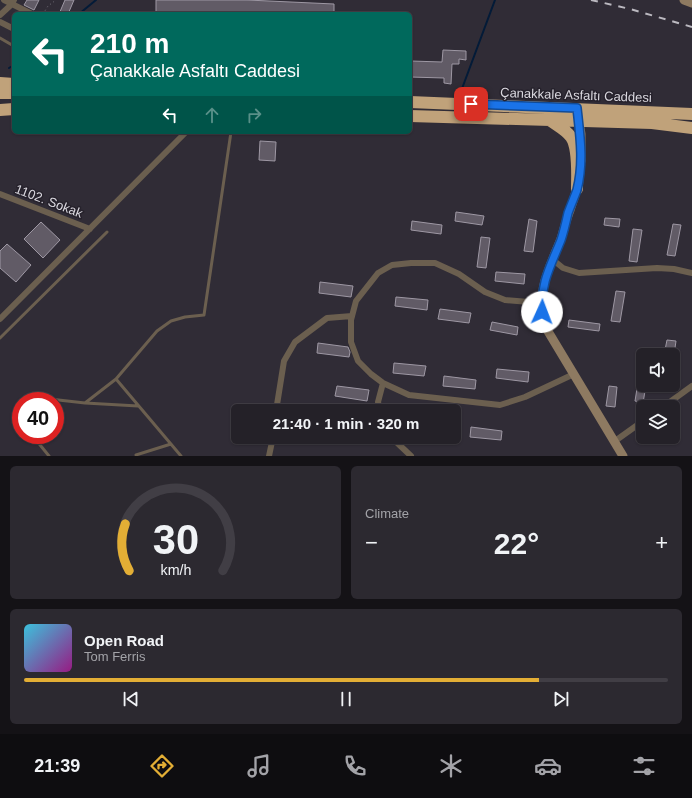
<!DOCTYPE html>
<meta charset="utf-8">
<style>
:root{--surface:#242128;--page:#2c2930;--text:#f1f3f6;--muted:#a3a3a8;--line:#413e45;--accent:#e3ae35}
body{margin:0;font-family:Helvetica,sans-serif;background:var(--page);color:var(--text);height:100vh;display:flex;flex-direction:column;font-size:15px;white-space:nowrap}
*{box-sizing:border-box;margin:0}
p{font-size:13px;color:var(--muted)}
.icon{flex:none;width:22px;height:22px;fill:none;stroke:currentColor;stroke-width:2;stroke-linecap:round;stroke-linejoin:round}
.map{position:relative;height:456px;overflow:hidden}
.side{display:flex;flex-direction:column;gap:10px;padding:10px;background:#141216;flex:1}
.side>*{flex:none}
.banner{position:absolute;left:12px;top:12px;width:400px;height:122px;border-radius:6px;box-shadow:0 1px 3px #0004,0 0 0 1px var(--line);background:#00695c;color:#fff;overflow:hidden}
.tools{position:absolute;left:636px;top:348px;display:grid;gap:8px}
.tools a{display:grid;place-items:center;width:44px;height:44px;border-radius:6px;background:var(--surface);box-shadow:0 1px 3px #0004,0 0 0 1px var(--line);font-size:20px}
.speed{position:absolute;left:12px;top:392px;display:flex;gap:8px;font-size:20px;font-weight:700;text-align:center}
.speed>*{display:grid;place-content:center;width:52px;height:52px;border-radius:50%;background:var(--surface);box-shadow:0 1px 3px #0004,0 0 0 1px var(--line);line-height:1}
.speed .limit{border:6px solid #d22;background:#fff;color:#111}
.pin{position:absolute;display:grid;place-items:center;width:34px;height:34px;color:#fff;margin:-17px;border-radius:8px;box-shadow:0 2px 6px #0006}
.me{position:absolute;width:44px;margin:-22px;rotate:2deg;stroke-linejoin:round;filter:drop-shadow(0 0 3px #0008)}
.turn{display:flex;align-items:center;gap:14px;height:84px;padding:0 12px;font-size:18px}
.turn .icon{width:52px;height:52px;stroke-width:2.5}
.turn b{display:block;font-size:28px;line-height:34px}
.lanes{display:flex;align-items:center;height:38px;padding:0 12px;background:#0003;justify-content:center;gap:20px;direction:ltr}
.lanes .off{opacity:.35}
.big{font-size:30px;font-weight:800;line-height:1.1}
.side .tile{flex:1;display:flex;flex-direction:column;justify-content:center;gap:6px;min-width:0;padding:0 14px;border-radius:6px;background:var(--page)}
.side .dial{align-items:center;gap:0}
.dial svg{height:104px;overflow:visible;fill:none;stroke:var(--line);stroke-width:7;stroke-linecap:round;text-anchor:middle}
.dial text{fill:var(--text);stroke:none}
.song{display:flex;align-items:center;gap:12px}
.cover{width:48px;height:48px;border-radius:6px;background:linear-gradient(135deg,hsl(190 70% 55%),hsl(310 70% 35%))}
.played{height:4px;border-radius:2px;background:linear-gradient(90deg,var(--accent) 80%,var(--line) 80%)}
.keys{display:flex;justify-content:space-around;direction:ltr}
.heat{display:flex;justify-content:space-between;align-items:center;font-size:22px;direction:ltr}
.side .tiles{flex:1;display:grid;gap:10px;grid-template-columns:1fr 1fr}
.tile:last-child{grid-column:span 2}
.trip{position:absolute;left:231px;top:404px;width:230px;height:40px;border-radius:6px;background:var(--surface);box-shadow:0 1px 3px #0004,0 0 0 1px var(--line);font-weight:800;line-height:40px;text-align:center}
.menu{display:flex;height:64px;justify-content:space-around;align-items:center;background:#0e0d10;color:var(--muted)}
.menu .icon{width:28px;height:28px}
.menu .on{color:var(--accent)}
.menu b{font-size:18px;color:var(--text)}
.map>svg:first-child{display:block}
</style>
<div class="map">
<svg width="692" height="456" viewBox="0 0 692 456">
<rect width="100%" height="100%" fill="#302c36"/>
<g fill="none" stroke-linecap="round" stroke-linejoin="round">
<path stroke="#031b38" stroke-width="2" d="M 79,14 L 96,0
M 9,68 L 14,65
M 460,94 L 495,0"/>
</g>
<path fill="#615b66" stroke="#9e98a4" d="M 27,0 L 39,0 L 34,10 L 24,5 Z
M 65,0 L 74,0 L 68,14 L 59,14 Z
M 156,0 L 247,0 L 334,4 L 334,14 L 200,14 L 183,12 L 183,14 L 167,14 L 167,13 L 156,12 Z
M 443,50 L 466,51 L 466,60 L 459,59 L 459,64 L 452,64 L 451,84 L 444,83 L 444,78 L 410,77 L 411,61 L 442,62 Z
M 260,141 L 276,142 L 275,161 L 259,160 Z
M 456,212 L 484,216 L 482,225 L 455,221 Z
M 605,218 L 620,219 L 619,227 L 604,225 Z
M 529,219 L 537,221 L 533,252 L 524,251 Z
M 412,221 L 442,225 L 441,234 L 411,230 Z
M 41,222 L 60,240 L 43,258 L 24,239 Z
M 673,224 L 681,225 L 675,256 L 667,255 Z
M 633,229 L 642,230 L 637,262 L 629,261 Z
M 481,237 L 490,238 L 486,268 L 477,267 Z
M 7,244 L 31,265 L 16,282 L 0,268 L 0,251 Z
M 496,272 L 525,274 L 524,284 L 495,281 Z
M 320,282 L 353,286 L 351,297 L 319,293 Z
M 616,291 L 625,292 L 620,322 L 611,321 Z
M 396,297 L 428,300 L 427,310 L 395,306 Z
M 440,309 L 471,313 L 469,323 L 438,319 Z
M 569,320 L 600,324 L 599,331 L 568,327 Z
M 492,322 L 518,327 L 517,335 L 490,330 Z
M 667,340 L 676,341 L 674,355 L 664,355 Z
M 318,343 L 348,347 L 350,352 L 349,357 L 317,353 Z
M 394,363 L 426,366 L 424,376 L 393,373 Z
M 497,369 L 529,372 L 528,382 L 496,378 Z
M 640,370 L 643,371 L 643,385 L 646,385 L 643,403 L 635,401 Z
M 444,376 L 476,380 L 475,389 L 443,386 Z
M 337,386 L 369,390 L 367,401 L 335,396 Z
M 609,386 L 617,387 L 615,407 L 606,406 Z
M 471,427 L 502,431 L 501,440 L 470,437 Z"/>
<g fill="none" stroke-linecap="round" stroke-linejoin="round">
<path stroke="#75727b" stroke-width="1" stroke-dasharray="1 3" stroke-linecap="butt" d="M 43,14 L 48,6 L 56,0"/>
<path stroke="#6b5f4f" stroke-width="3" d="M 0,38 L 12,45 L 14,44
M 0,338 L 107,232
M 116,379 L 181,456
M 29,401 L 32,397 L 85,403 L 116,379 L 157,331 L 171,321 L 185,317 L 204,315 L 231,132
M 85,403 L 138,406
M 21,416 L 21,418
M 32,435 L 49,456
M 136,455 L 171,444"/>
<path stroke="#6b5f4f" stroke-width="6" d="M 4,0 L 32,14
M 0,15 L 12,4 L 14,0
M 0,22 L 14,29
M 0,194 L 90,229
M 552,259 L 563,268 L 579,273 L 657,268 L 674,269 L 692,273
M 541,303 L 505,300 L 485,292 L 459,274 L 435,263 L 411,263 L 392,265 L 378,273 L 356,301 L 351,320 L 351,342 L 358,361 L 371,374 L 383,383 L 409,395 L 500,405 L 525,397 L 574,374
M 0,319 L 186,132
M 663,407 L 692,386
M 276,411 L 284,361 L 295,342 L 327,318 L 352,316
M 380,411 L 378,402 L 383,383
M 391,437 L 411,456
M 615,441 L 643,421
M 269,456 L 273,437"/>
<path stroke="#8e7a61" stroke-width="9" d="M 684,0 L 692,3
M 578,116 L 581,134 L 581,161
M 578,184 C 576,193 573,201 570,210 C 566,220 564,230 561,239 C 547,274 536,290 546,328 L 623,456"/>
<path stroke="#c0a27a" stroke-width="12" d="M 0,83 L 14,84
M 0,93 L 14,93
M 410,102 L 692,114
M 0,110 L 14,109
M 410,116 L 652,123 L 692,128
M 551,121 C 558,126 566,130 571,137 C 579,148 577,175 577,189"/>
<path stroke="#bbb9c0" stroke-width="2" stroke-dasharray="7 7" stroke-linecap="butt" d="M 591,0 L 630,9 L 692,27"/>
</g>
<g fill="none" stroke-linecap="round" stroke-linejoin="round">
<defs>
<path id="route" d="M 471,104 L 577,108 C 580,136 584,162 577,190 C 574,198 571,205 568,213 C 566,222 564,231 561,240 C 551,265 540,284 542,312"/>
</defs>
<use href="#route" stroke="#114b97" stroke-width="10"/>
<use href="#route" stroke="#1a73e8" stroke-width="7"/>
</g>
<g text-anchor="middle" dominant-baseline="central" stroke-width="3" stroke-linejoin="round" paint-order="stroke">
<g font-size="13" fill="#dad8df" stroke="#26222c">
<text transform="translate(576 95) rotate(2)">Çanakkale Asfaltı Caddesi</text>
<text transform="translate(49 201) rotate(21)">1102. Sokak</text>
</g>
</g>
</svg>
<div class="tools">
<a><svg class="icon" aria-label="sound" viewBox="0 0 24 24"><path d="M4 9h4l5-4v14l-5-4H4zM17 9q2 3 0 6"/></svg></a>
<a><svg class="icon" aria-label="layers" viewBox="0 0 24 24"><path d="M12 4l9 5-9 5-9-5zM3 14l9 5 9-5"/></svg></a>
</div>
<div class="speed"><div class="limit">40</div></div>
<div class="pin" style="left:471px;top:104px;background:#d93025"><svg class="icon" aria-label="arrive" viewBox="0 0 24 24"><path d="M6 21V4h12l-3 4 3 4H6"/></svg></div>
<svg class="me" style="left:542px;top:312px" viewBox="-20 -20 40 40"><circle r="19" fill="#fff"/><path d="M0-13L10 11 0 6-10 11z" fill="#1a73e8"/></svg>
<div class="trip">21:40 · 1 min · 320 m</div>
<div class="banner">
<div class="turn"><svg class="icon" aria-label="left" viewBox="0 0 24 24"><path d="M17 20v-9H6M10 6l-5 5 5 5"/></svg><div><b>210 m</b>Çanakkale Asfaltı Caddesi</div></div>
<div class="lanes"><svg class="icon" aria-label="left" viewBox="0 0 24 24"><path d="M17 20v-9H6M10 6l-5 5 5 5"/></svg><svg class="icon off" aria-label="ahead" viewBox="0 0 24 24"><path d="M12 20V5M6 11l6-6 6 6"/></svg><svg class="icon off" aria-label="right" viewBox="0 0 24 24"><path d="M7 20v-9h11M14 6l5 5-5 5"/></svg></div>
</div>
</div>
<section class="side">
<div class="tiles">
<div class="tile dial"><svg viewBox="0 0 100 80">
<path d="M14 69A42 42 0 1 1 86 69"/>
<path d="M14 69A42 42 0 0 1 11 33" stroke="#e3ae35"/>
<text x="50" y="56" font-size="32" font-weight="700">30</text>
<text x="50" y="72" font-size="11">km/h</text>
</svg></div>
<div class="tile"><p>Climate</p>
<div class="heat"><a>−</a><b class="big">22°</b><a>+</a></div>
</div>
<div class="tile">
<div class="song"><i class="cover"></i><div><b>Open Road</b><p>Tom Ferris</p></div></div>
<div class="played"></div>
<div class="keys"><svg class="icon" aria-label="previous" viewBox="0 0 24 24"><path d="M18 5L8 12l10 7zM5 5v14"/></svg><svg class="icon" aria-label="pause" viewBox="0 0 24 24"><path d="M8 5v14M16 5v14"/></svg><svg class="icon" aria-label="next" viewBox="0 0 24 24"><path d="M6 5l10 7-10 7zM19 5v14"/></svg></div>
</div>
</div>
</section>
<nav class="menu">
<b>21:39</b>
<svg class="icon on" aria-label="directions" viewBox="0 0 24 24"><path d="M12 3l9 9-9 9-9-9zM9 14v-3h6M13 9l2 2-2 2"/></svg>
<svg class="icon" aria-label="music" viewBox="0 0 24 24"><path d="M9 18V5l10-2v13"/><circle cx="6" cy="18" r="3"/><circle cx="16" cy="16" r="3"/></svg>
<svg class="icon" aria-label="phone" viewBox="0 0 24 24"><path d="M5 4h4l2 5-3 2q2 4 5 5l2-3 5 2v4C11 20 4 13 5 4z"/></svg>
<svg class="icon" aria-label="climate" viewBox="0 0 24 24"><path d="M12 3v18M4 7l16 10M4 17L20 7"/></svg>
<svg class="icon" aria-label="car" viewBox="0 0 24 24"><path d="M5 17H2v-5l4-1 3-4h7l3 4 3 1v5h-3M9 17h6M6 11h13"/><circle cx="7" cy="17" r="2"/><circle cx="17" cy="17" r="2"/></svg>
<svg class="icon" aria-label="filters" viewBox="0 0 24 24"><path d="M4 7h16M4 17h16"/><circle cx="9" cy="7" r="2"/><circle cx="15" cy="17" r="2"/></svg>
</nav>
